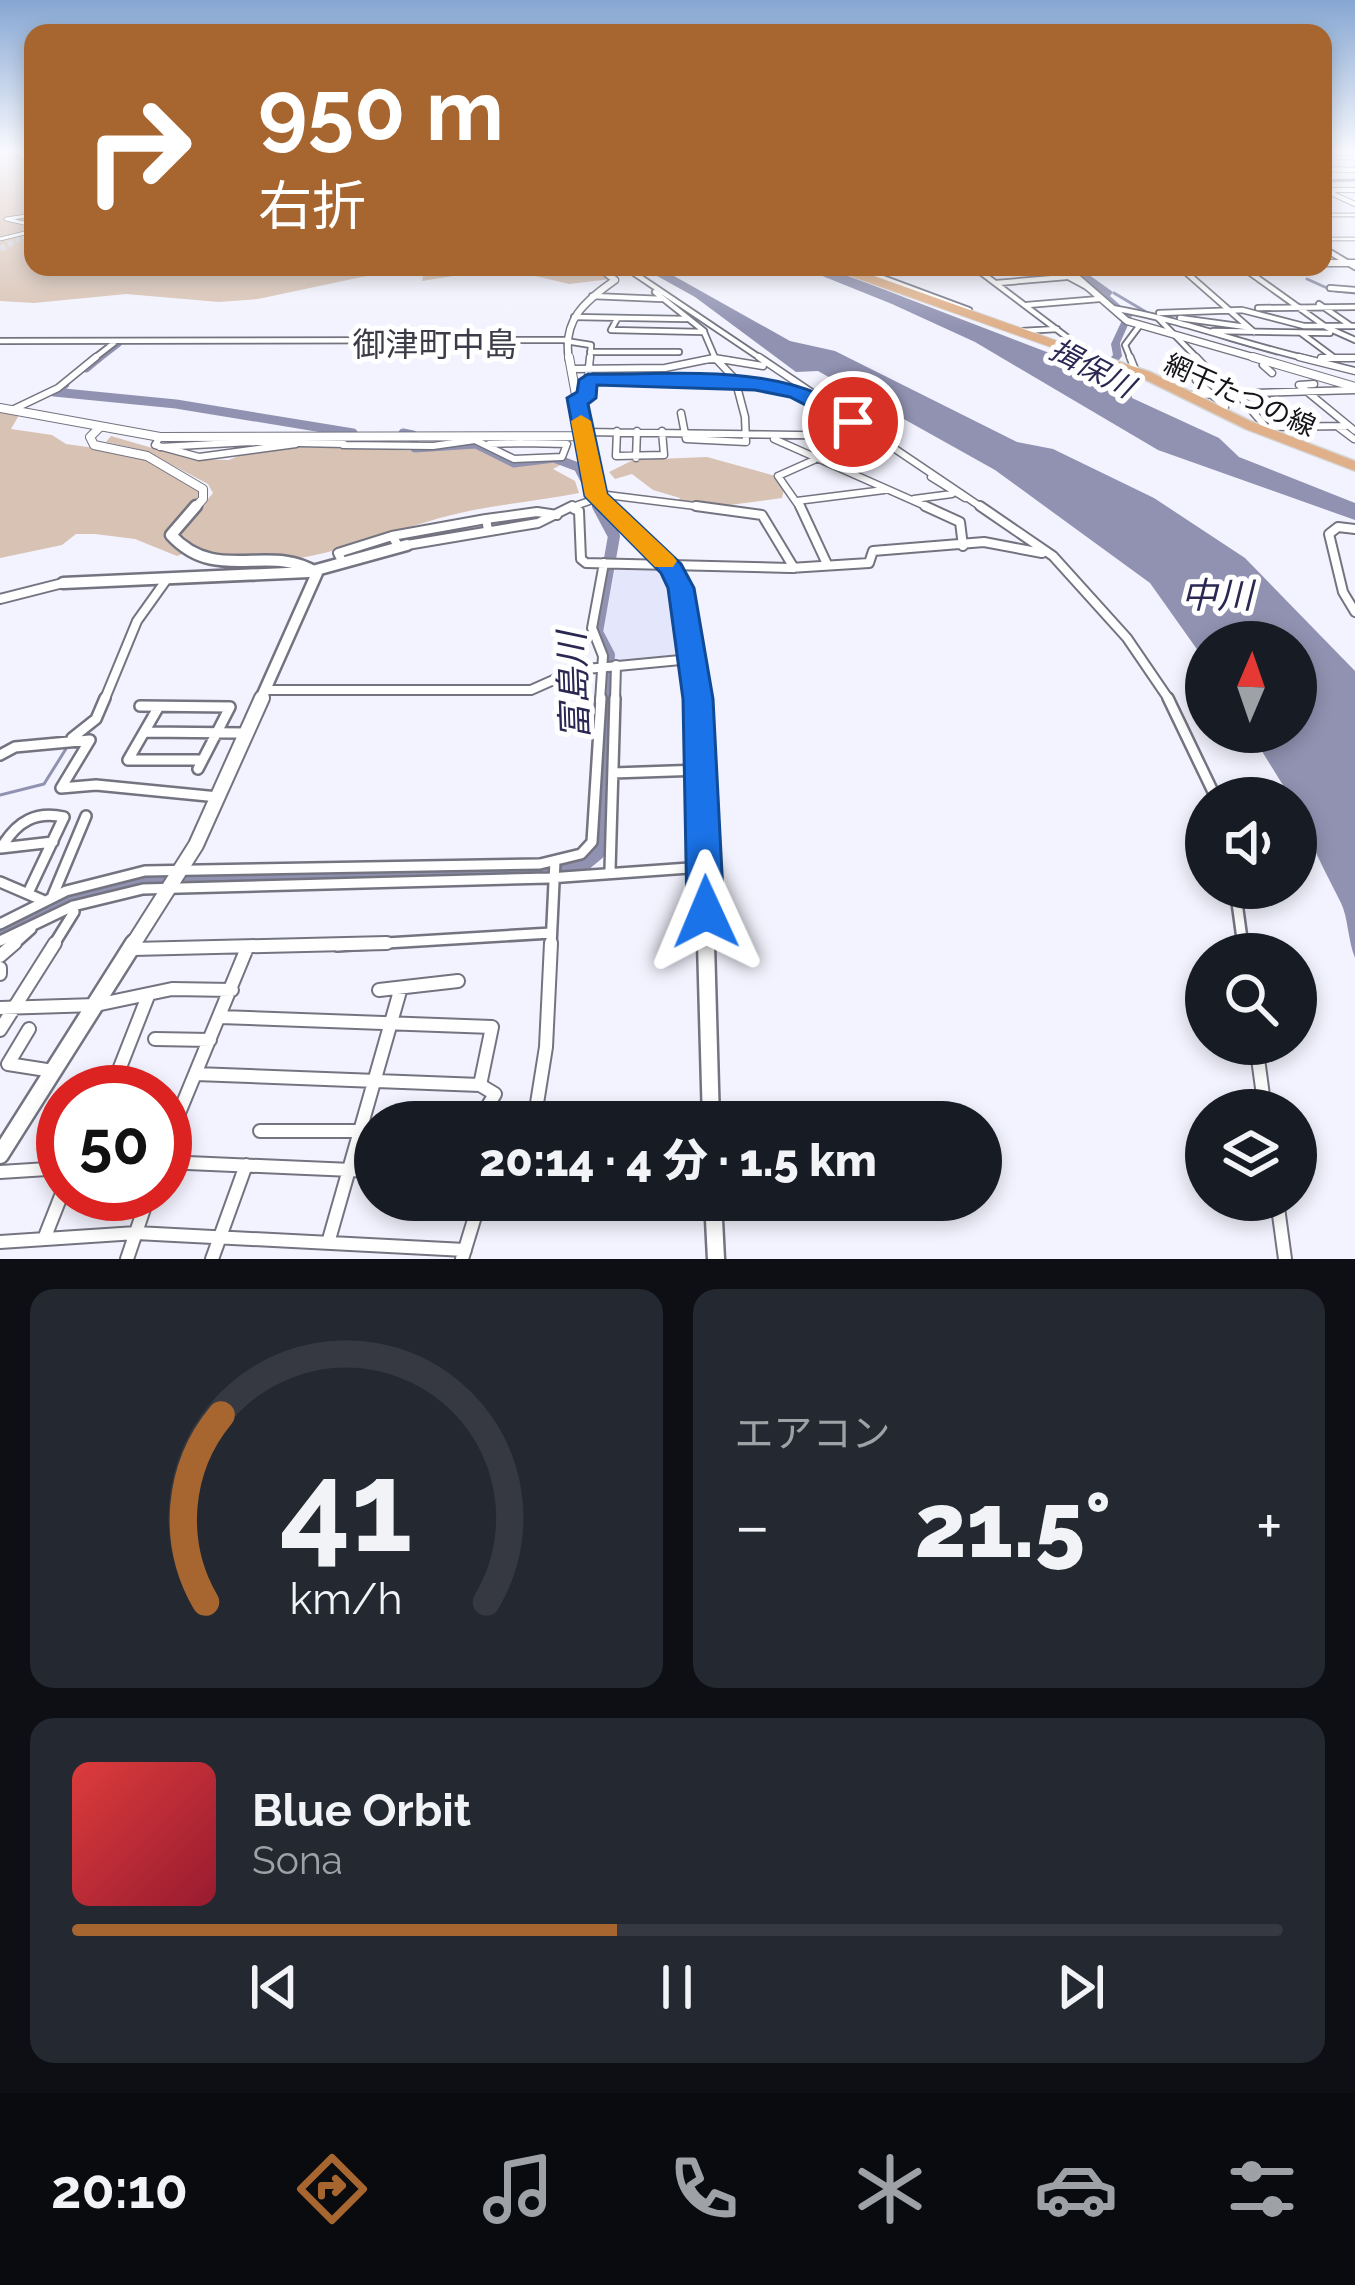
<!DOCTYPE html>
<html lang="ja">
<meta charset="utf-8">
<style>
:root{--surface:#171b24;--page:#242831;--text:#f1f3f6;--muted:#9ea1a6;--line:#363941;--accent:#a76630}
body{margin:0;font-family:Raleway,"Noto Sans JP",sans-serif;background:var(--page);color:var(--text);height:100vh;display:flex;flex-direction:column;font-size:45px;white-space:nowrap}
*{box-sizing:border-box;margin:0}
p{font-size:39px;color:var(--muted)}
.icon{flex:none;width:66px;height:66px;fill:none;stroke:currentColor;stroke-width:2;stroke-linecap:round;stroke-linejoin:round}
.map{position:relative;height:1259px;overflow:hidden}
.sheet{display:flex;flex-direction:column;gap:30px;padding:30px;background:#0d0f14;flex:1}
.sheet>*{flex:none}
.banner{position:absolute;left:24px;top:24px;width:1308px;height:252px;border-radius:24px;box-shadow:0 6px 18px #0003;background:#a76630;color:#fff;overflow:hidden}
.needle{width:78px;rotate:2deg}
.controls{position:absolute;left:1185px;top:621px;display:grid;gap:24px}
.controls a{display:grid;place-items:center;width:132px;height:132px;border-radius:50%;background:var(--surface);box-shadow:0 6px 18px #0003;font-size:60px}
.speed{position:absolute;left:36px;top:1065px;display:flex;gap:24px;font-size:60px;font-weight:700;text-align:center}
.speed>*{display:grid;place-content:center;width:156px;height:156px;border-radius:50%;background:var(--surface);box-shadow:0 6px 18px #0003;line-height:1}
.speed .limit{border:18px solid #d22;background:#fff;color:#111}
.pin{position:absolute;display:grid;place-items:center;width:102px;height:102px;color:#fff;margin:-51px;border:6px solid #fff;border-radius:50%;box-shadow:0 3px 12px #0007}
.me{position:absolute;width:132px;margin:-66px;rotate:359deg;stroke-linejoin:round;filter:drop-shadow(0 0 9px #0008)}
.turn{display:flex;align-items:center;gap:42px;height:252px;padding:0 36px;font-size:54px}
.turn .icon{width:156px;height:156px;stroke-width:2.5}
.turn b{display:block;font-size:84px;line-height:102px}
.big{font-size:90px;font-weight:800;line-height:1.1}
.sheet .tile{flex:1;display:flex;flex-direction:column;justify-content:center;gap:18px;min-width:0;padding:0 42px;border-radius:24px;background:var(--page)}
.sheet .dial{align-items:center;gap:0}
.dial svg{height:312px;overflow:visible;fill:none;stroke:var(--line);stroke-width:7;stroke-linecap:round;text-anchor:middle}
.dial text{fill:var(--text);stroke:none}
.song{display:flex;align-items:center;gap:36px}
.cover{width:144px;height:144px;border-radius:18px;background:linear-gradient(135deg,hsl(0 70% 55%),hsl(350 70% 35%))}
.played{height:12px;border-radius:6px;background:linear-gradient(90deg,var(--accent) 45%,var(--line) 45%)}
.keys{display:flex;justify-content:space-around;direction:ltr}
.heat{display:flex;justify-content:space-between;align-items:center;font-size:66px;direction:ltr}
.sheet .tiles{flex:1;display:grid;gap:30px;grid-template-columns:1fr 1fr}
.tile:last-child{grid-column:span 2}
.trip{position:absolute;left:354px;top:1101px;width:648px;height:120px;border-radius:60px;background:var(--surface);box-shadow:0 6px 18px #0003;font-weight:800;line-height:120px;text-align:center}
.dock{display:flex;height:192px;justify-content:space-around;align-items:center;background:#090b0e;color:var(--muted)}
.dock .icon{width:84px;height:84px}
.dock .current{color:var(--accent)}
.dock b{font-size:54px;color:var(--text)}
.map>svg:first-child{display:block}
</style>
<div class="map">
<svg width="1355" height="1259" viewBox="0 0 1355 1259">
<rect width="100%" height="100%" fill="#f2f3fe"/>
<path fill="#e4e6fb" d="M 616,565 L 661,566 L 668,573 L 686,656 L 615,663 L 603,630 Z"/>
<path fill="#d8c2b3" d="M 0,152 L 28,152 L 23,154 L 33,158 L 33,267 L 594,267 L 611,279 L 569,284 L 502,268 L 422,281 L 423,276 L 390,271 L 258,299 L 219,302 L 126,294 L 34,303 L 0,301 Z
M 0,411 L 19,415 L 11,429 L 52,435 L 66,444 L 131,453 L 195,485 L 200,493 L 198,500 L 164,533 L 164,539 L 185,553 L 177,556 L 135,539 L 95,534 L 76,534 L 62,545 L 0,558 Z
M 111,436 L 190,459 L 229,460 L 245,453 L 300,447 L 427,451 L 468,445 L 512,464 L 566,462 L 553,469 L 575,481 L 579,493 C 539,501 499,504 460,513 C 383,529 249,601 179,534 L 213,493 L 208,484 L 146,451 L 106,442 Z
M 707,457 L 779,477 L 785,485 L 782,498 L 722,506 L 678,502 L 680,498 L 653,490 L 632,474 L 615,479 L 609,472 L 633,460 Z"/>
<path fill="#9192b1" d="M 641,267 L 658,267 L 790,341 L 835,351 L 1017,442 L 1053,449 L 1154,498 L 1245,558 L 1355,671 L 1355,958 C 1348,941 1348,917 1341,903 C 1330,880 1297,820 1296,798 L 1291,798 L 1250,732 L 1296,732 L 1296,642 L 1206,642 L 1206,662 L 1150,583 L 995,470 L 818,371 L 796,372 L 695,297 Z
M 760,267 L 828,268 L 1052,354 L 1096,381 L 1114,386 L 1099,370 L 1113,355 L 1111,344 L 1124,316 L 1071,267 L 1078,267 L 1113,292 L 1110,296 L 1132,316 L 1120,343 L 1122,356 L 1111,371 L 1131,388 L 1132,398 L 1219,438 L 1239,457 L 1355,503 L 1355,520 L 1158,450 L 975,342 L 892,304 L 810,271 Z"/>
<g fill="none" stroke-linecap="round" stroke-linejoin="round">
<path stroke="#9192b1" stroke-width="3" d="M 1323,181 L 1355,180
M 1307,279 L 1327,288
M 1336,291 L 1355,293
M 1114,293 L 1146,312
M 1167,318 L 1192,325
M 1229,340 L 1277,354
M 0,795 L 44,784 L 69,744"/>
<path stroke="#9192b1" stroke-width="8" d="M 96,360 L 118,343"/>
<path stroke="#9192b1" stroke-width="9" d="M 86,368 L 99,357
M 65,384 L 54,392 L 176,404 L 353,433
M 403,433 L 413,435 L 415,448 L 476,444 L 514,463 L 554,458 L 578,467 L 600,509"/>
<path stroke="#9192b1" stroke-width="12" d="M 598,506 L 614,536 L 597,632 L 609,655 L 606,701"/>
<path stroke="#9192b1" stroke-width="15" d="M 0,933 L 73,898 L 125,883 L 544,871 L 586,862 L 598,852 L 607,698"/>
<path stroke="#d1d1dc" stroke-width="4.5" stroke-dasharray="4.5 3" stroke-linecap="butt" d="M 9,244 L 33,232"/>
<path stroke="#d1d1dc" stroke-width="6" stroke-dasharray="6 3" stroke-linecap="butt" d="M 0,249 L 15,241"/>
<defs>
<path id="street-far5" d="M 1323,158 L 1355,158
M 33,215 L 6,219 L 33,225
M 1323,215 L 1355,215
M 0,239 L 33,231
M 1323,239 L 1355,239"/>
<path id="street-far4" d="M 1323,248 L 1355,267
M 625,267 L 763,360
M 974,267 L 1080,347 L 1077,354
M 1050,267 L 1087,287
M 1180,267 L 1254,332
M 1242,267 L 1326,327 L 1355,340
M 871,270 L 916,267
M 864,271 L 969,310
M 997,283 L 1066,277
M 1330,288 L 1355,290
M 655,292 L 704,331
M 592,296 L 662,299
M 1319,304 L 1351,326
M 1027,305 L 1099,299
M 1112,308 C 1183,320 1242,344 1312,360
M 1258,308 L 1355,307
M 1159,313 L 1242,310 L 1304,326 L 1355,326
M 574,317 L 686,319
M 1158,318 L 1199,360
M 1180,318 L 1246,327
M 617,319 L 611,330 L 704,332 L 716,360
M 1022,331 L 1057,329
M 1213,331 L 1330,333
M 1301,333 L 1332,356
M 0,341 L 566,340
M 566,341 L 591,345 L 590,360
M 590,352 L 679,352
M 1321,358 L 1355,358
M 92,360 L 114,343
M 702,360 L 729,360
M 1131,360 L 1125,345 L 1140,325"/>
<path id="street-far3" d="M 759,357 L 984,509
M 1130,357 L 1136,372
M 1196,357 L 1229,392
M 1299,357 L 1355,371
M 1321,358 L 1355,358
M 1266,361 L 1263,365 L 1272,373
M 572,369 L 665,368 L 714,358 L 763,366
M 588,379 L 755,384 L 801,394
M 1196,380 L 1225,407 L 1220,410
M 1314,384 L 1299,385 L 1355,431
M 1260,393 L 1275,408
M 1238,394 L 1270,432
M 1188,395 L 1355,390
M 577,398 L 586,398 L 590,357
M 12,410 L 58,388 L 96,357
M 1282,411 L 1299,425
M 681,413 L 686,439 L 746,442 L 745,417 L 735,379 L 714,357
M 1270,427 L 1346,426
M 1338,427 L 1354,439
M 617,431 L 616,456 L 664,455 L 662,431
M 583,432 L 867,436
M 160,437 L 155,445 L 199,457 L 296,444
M 774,439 L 932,509
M 250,442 L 344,444
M 489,444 L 522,443
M 343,445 L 433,446 L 475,440 L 514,459 L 562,457 L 567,444 L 522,443
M 160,447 L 251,442
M 636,458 L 637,431
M 931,477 L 965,498
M 914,499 L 952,494
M 797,501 L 884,490
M 566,509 L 607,495 L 719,509
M 801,509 L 778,476 L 814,460"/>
<path id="street-far2" d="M 696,506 L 762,515 L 794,568
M 800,506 L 827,564
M 925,506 L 960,522 L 963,546
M 980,506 L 1053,556 L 1127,638 L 1170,701
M 574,509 L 579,511 L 581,559 L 586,563 L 790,568 L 869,563 L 873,551 L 984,542 L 1042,553
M 486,519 L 537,512 L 557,515
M 1355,529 L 1338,527 L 1329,534 L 1343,592 L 1355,612
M 392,536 L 486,519 L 488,530
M 407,545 L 538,523 L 572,506
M 343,563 L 338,553 L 392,536 L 399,547
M 0,599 L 63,583
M 267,690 L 531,690 L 576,670 L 691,659
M 104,701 L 137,621 L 167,579
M 600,701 L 603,656 L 592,628 L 604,563
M 615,701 L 616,665"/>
<path id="street-far1" d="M 1168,698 L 1216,798
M 140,706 L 230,707 L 198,769
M 158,708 L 128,760 L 202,760
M 145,732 L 244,733
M 72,738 L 96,719 L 105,698
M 0,755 L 15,747 L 90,740 L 61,788 L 96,785 L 218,797
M 613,773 L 701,770
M 3,845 C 18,821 36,811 64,817 L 28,893
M 1,848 L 53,842
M 610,870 L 615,698
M 0,882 L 42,900
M 1235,888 L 1243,946
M 53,895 L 86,816
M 0,924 L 66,891 L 145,871 L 540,864 L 581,854 L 592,842 L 601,698
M 0,941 L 73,906 L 143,889 L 549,878 L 703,867
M 12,946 L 31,929
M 53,946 L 74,912 L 73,906
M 337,946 L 551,933
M 551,946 L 555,861"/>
<path id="street" d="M 1242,943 L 1244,954
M 133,949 L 387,943
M 0,956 L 15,943
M 0,968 L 0,974
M 379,990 L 458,981
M 0,1008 L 96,1005 L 172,989 L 232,990
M 29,1029 L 8,1064 L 53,1071
M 0,1030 L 55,943
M 155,1039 L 210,1040
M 1256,1044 L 1265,1110
M 196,1074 L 480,1085 L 492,1027 L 220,1017
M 117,1075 L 148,996
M 478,1122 L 495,1094 L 480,1085
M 534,1122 L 546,1047 L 551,943
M 260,1131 L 360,1131
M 165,1147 L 247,948
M 165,1162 L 375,1171
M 0,1172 L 63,1168
M 1277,1200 L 1285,1259
M 44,1239 L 63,1191
M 0,1242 L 136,1233 L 465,1250
M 328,1243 L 400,991
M 127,1259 L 149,1194
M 212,1259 L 246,1165
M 462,1259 L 480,1200"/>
<path id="secondary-far5" d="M 16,152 L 33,160
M 1323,169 L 1355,170
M 1323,190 L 1355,190
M 1333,194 L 1355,204"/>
<path id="secondary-far4" d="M 1323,263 L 1355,263
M 1065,267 L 1127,321 L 1263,360
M 569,360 C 562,320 584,302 615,280 L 599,267"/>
<path id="secondary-far3" d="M 569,357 L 594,492 L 611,509
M 1253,357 L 1355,387
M 0,408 L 160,437 L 583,436
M 100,427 L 90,437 L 94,445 L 147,456 L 203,489 L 203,499 L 194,509"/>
<path id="secondary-far2" d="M 196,506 L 171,535 C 217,585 269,542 317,573 L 260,701
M 608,506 L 672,570 L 684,604 L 696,701
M 63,583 L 309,572 L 407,545"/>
<path id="secondary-far1" d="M 696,698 L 706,946
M 132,946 L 196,845 L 262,698"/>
<path id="secondary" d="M 706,943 L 711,1122
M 0,1155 L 134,943
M 713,1200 L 716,1259"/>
<path id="primary-far1" d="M 837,267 L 1099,360"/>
<path id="primary" d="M 1090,357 L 1148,376 L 1248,425 L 1355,466"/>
</defs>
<use href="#street-far5" stroke="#737480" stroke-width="4.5"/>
<use href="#street-far4" stroke="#737480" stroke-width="8"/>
<use href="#street-far3" stroke="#737480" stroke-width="9"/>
<use href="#street-far2" stroke="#737480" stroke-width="12"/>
<use href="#street-far1" stroke="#737480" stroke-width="14"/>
<use href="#street" stroke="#737480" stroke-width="16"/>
<use href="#secondary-far5" stroke="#737480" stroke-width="6"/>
<use href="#secondary-far4" stroke="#737480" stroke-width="9"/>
<use href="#secondary-far3" stroke="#737480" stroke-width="10"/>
<use href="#secondary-far2" stroke="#737480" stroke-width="15"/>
<use href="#secondary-far1" stroke="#737480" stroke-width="18"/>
<use href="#secondary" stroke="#737480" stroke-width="21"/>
<use href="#primary-far1" stroke="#d5d5d5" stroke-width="10"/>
<use href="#primary" stroke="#d5d5d5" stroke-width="12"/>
<use href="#street-far5" stroke="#fff" stroke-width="3"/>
<use href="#street-far4" stroke="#fff" stroke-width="4.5"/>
<use href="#street-far3" stroke="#fff" stroke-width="6"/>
<use href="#street-far2" stroke="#fff" stroke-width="8"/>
<use href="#street-far1" stroke="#fff" stroke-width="9"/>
<use href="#street" stroke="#fff" stroke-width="12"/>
<use href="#secondary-far5" stroke="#fff" stroke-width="4.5"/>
<use href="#secondary-far4" stroke="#fff" stroke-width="6"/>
<use href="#secondary-far3" stroke="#fff" stroke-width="8"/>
<use href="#secondary-far2" stroke="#fff" stroke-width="10"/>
<use href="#secondary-far1" stroke="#fff" stroke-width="14"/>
<use href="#secondary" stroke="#fff" stroke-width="16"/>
<use href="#primary-far1" stroke="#dfb089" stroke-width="8"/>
<use href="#primary" stroke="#dfb089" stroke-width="9"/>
</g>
<linearGradient id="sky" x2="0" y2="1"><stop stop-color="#85a6d2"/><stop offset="0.46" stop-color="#f9faff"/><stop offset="1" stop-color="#f9faff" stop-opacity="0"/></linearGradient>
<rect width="1355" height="329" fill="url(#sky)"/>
<path fill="#1a73e8" stroke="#114b97" stroke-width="3" d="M 588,374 C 674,376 795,359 863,422 L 846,426 L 790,397 L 755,390 L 597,385 L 596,398 L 588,404 L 607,494 L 681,564 L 694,588 L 713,699 L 724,912 L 719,922 L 706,927 L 693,922 L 687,912 L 683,699 L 668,588 L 661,573 L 585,496 L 567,398 L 577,392 L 579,380 Z"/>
<path fill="#f59e0b" d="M 581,415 L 591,421 L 607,494 L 673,556 L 677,561 L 673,567 L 655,567 L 585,496 L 571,421 Z"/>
<g text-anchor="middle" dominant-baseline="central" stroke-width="10" stroke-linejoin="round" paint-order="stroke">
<g font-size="27" fill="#131318" stroke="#fff">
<text transform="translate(1240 395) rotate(24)">網干たつの線</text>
</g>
<g font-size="30" font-style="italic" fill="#2a2853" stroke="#fff">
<text transform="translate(1092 368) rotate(28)">揖保川</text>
</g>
<g font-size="33" fill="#3b3c47" stroke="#fff">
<text x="435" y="344">御津町中島</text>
</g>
<g font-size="36" font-style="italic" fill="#2a2853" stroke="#fff">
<text x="1217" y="595">中川</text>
<text transform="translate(573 686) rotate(-92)">富島川</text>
</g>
</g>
</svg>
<div class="controls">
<a><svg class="needle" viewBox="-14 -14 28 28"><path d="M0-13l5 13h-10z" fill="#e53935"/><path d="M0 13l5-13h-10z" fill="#9ea1a6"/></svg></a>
<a><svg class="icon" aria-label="sound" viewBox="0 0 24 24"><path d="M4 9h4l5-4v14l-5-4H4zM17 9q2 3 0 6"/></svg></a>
<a><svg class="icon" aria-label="search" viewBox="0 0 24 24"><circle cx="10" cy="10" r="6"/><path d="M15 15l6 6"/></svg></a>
<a><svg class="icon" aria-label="layers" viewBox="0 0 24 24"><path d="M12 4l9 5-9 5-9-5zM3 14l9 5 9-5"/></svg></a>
</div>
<div class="speed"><div class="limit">50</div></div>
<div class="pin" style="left:853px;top:422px;background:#d93025"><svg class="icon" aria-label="arrive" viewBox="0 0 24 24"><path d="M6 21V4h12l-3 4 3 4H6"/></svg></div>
<svg class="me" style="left:706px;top:912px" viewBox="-20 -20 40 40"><path d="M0-17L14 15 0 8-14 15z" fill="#1a73e8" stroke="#fff" stroke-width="4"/></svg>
<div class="trip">20:14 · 4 分 · 1.5 km</div>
<div class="banner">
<div class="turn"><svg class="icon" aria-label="right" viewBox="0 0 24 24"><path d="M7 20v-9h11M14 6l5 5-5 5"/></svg><div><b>950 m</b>右折</div></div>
</div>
</div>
<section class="sheet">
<div class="tiles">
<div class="tile dial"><svg viewBox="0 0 100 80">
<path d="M14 69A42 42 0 1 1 86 69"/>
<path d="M14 69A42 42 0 0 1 18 21" stroke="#a76630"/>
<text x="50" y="56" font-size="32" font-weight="700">41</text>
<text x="50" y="72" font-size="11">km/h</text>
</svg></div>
<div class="tile"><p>エアコン</p>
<div class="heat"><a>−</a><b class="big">21.5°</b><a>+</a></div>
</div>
<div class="tile">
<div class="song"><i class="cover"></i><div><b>Blue Orbit</b><p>Sona</p></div></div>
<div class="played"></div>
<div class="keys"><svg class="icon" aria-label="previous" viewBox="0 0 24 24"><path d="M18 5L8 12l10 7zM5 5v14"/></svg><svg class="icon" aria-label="pause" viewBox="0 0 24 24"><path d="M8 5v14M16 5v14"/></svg><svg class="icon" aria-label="next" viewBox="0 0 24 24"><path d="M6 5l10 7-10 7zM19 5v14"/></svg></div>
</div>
</div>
</section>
<nav class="dock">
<b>20:10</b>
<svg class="icon current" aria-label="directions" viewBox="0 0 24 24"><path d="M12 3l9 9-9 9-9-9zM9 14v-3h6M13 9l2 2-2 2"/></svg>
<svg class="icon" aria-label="music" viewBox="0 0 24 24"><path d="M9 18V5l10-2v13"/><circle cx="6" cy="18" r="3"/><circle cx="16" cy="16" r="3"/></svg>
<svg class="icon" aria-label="phone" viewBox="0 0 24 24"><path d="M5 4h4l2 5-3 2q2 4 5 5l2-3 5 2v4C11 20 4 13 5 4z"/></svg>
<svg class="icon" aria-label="climate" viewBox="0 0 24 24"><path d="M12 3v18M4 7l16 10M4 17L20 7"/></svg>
<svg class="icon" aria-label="car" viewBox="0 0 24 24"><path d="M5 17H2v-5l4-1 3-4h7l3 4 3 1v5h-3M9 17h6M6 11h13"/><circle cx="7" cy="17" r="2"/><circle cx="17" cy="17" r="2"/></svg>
<svg class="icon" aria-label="filters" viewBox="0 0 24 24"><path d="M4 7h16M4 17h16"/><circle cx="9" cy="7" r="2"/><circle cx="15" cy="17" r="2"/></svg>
</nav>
